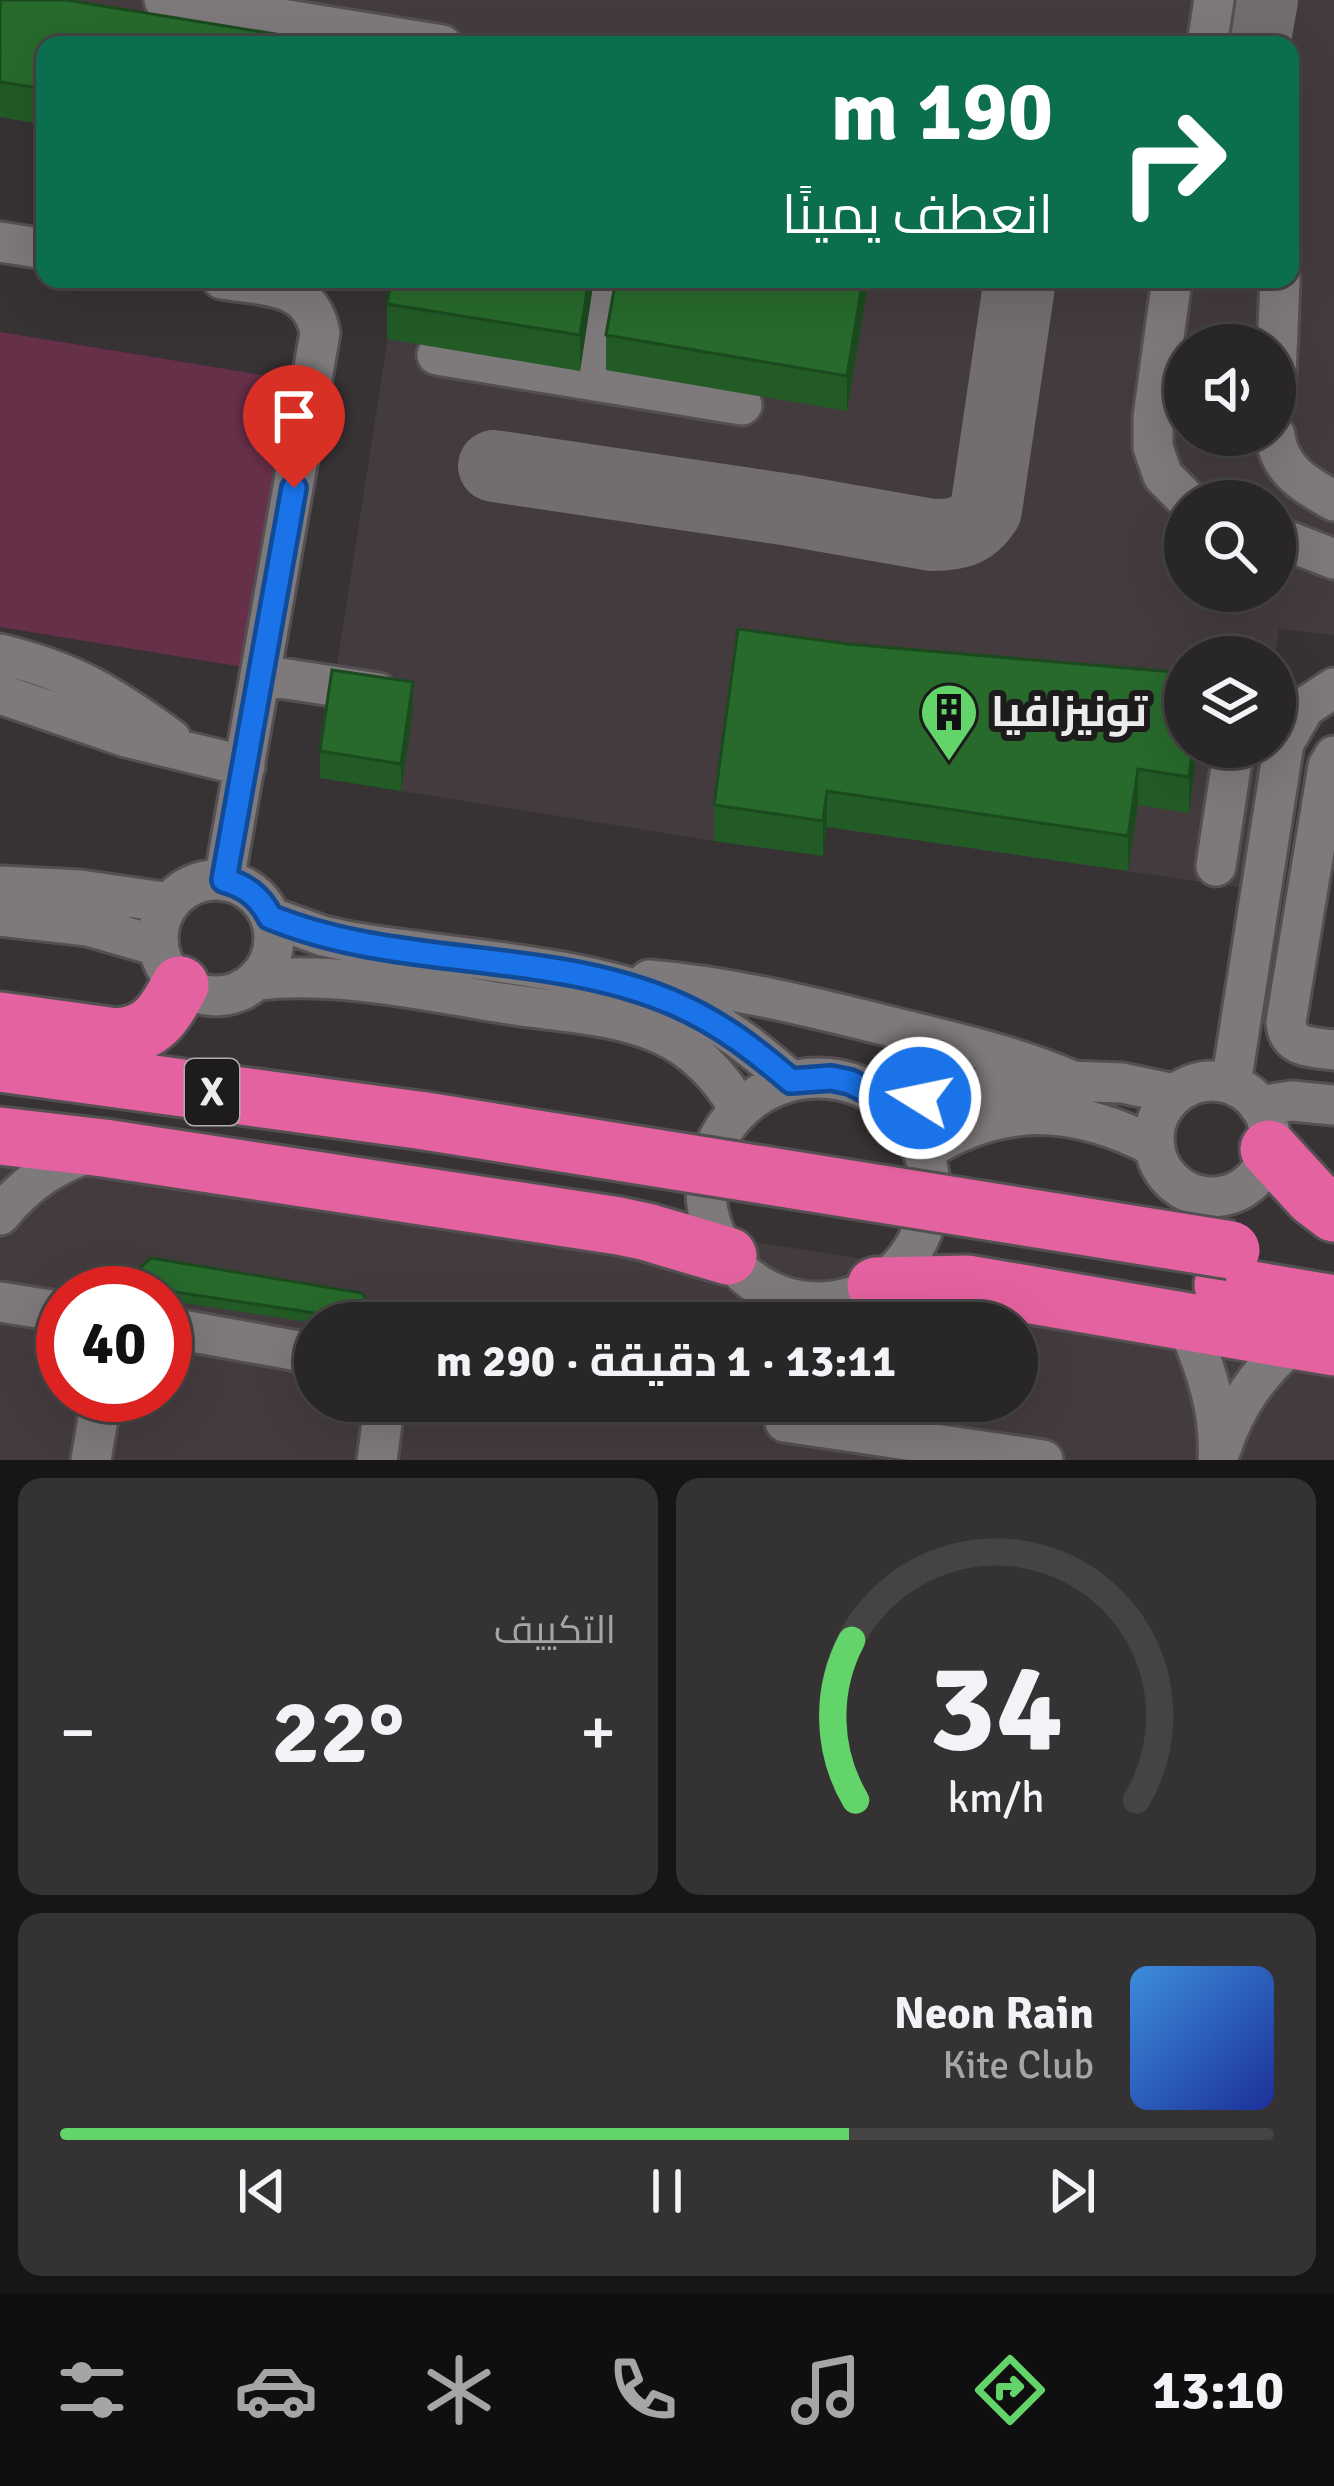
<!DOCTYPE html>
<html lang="ar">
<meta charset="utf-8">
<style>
:root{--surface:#292627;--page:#353233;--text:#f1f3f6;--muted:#a5a5a7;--line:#454344;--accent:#62d469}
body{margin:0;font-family:Signika,Cairo,sans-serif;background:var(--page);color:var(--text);direction:rtl;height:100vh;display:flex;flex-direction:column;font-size:45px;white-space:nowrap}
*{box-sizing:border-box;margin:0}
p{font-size:39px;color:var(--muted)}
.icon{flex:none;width:66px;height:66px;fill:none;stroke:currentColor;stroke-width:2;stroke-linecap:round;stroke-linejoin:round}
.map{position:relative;height:1460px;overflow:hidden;direction:ltr}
.side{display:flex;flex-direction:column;gap:18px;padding:18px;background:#171515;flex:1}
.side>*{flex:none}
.hud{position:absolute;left:36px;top:36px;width:1263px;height:252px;border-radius:24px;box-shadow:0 12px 48px #0002,0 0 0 3px var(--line);direction:rtl;background:#0b6e4f;color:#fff;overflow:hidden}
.tools{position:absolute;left:1164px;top:324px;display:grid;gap:24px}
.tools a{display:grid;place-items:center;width:132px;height:132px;border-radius:50%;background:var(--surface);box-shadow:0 12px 48px #0002,0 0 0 3px var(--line);font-size:60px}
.speed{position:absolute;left:36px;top:1266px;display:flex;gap:24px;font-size:60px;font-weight:700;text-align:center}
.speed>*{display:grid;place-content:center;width:156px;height:156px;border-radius:50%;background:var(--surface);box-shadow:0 12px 48px #0002,0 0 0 3px var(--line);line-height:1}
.speed .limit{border:18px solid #d22;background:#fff;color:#111}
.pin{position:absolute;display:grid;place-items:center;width:102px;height:102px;color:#fff;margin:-123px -51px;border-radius:50% 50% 50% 0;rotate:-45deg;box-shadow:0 0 12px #0007}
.pin .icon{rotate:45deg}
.me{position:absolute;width:132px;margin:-66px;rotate:280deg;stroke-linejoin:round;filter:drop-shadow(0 0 9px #0008)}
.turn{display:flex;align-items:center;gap:42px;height:252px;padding:0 48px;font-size:54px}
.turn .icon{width:156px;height:156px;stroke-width:2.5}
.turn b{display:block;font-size:84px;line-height:102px}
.big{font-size:90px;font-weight:700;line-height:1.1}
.side .card{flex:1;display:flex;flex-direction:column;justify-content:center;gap:18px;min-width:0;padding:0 42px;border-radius:24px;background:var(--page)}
.side .dial{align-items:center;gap:0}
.dial svg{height:312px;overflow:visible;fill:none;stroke:var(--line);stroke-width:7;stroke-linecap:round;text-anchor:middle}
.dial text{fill:var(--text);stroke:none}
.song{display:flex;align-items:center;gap:36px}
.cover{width:144px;height:144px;border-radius:18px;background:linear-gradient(135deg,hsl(210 70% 55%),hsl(230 70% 35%))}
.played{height:12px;border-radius:6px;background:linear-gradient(90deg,var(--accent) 65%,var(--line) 65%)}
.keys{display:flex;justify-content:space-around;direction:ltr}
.heat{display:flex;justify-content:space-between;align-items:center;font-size:66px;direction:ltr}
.side .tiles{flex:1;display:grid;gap:18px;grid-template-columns:1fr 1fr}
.card:last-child{grid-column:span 2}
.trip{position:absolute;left:294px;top:1302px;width:744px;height:120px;border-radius:60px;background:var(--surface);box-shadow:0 12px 48px #0002,0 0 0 3px var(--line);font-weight:700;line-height:120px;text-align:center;direction:rtl}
.tab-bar{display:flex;height:192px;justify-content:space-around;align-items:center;background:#100f10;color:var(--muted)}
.tab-bar .icon{width:84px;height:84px}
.tab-bar .active{color:var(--accent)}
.tab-bar b{font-size:54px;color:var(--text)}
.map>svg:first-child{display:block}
</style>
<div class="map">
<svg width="1334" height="1460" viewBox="0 0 1334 1460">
<rect width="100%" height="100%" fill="#373234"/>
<path fill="#443b3f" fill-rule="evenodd" d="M 0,0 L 1334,0 L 1334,635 L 1279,629 L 1275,657 L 1185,657 L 1185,747 L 1262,747 L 1242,888 L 828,827 L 714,841 L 401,791 L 413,710 L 332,697 L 397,279 L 1290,279 L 1290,45 L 45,45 L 45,125 L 0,117 ZM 1185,345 L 1275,345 L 1275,435 L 1185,435 ZM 1185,501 L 1275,501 L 1275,591 L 1185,591 Z
M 0,1126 L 1086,1293 L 1334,1334 L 1334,1460 L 0,1460 ZM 63,1293 L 165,1293 L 165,1395 L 63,1395 ZM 315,1323 L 1017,1323 L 1017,1401 L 315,1401 Z"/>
<path fill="#673049" d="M 0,332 L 293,380 L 243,667 L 0,627 Z"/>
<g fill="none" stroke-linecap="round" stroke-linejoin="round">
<path stroke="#726d6f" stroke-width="72" d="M 1254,45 L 1262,0
M 494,466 L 790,510 L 932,535 C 957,535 972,532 986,510 L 1020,279"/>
<defs>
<path id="minor" d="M 164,0 L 442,45
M 1207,45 L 1214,0
M 0,242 L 45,249
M 222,279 C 263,286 311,282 320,333 L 224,881
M 1172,279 L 1153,417 L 1153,447 L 1163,476 L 1188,501
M 437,355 L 742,405
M 594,381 L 611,279
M 1275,403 L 1280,279
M 1275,435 C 1279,470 1305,485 1334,501
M 1275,536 L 1334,559
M 0,654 C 74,672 110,695 171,739
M 261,675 L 378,693
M 0,694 L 126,737 L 245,766
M 1334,756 L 1328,766 L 1286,1022 C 1288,1049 1312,1047 1334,1050
M 1216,866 L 1234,747
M158 938a58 58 0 1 1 116 0a58 58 0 1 1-116 0Z
M 0,886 L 80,890 L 170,903
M 0,916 L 88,926 L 158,946
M 270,917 L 323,936 L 351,942 C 462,961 602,964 702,1016 C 735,1033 763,1057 791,1081
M 257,980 C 343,971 430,992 515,1005 C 563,1012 617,1014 661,1034 C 697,1050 721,1077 740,1110
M 649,980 C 732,987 812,1007 892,1027 C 952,1042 1012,1055 1068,1079
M706 1190a112 112 0 1 1 224 0a112 112 0 1 1-224 0Z
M1154 1139a58 58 0 1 1 116 0a58 58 0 1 1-116 0Z
M 1231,1084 L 1284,743 L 1305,707 L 1334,688
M 886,1100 L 1041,1080 L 1122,1083 L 1175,1094
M 1259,1106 L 1292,1101 L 1334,1105
M 923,1152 C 1001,1101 1074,1105 1155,1147
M 0,1215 C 27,1182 57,1162 98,1150
M 0,1302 L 63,1312
M 1186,1322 C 1205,1366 1221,1411 1218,1460
M 165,1327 L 315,1354
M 785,1422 L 1043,1460
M 1221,1449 C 1236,1404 1259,1372 1295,1341
M 91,1460 L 102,1395
M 377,1460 L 385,1401"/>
<path id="highway" d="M 0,1021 L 116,1037 C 152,1035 165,1014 180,985
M 0,1063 L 425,1121
M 0,1136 L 104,1148 L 619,1226 L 647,1232 L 728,1256
M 1269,1149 L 1313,1197 L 1334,1213
M 1223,1285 L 1334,1304
M 876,1286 L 968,1284 L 1334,1347"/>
</defs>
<use href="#minor" stroke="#545052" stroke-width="45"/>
<use href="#highway" stroke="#545052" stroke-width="63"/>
<use href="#minor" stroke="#7e797b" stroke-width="39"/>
<use href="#highway" stroke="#e4629f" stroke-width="57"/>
<defs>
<path id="highway-bridge" d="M 425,1121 L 1231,1250"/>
</defs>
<use href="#highway-bridge" stroke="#545052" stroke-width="63" stroke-linecap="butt"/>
<use href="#highway-bridge" stroke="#e4629f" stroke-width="57"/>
</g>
<path fill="#225b26" d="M 0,0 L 281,45 L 45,45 L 45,125 L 0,117 Z
M 594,279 L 580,371 L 387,339 L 387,304 Z
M 869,279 L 847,411 L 606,370 L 606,335 Z
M 413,710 L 401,791 L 320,778 L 320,751 Z
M 1198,747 L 1189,813 L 1138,805 L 1128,871 L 827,827 L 823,856 L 714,841 L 714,805 Z
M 122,1284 L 381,1323 L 315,1323 L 165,1300 L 165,1293 L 122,1293 Z"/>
<path fill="#1b4a1f" d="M 589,279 L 594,279 L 580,371 L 580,335 Z
M 863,279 L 869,279 L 847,411 L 847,376 Z
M 413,682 L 413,710 L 401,791 L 401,764 Z
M 1193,747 L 1198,747 L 1189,813 L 1189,777 Z
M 1138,769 L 1138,805 L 1128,871 L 1128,836 Z
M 827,791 L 827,827 L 823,856 L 823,821 Z"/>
<path fill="#276a2c" stroke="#1b4a1f" stroke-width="3" d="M 0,0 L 66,0 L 281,35 L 279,45 L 45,45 L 45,89 L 0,82 Z
M 391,279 L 589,279 L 580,335 L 387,304 Z
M 616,279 L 863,279 L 847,376 L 606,335 Z
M 738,629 L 848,644 L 1185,673 L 1185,747 L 1193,747 L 1189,777 L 1138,769 L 1128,836 L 827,791 L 823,821 L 714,805 Z
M 332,670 L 413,682 L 401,764 L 320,751 Z
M 151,1258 L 362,1293 L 381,1323 L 122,1284 Z
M 876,1318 L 910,1323 L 876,1323 Z"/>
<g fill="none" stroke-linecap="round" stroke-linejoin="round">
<defs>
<path id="route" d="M 294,488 L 224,880 C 246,886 260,897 270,917 C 399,970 548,948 676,1004 C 720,1023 756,1051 791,1081 L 831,1078 L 850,1082 L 886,1100 L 920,1098"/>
</defs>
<use href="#route" stroke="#114b97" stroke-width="30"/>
<use href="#route" stroke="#1a73e8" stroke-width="21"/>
</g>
<defs>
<symbol id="building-pin" viewBox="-11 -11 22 30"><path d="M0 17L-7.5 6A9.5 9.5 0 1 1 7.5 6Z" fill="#62d469" stroke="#1d1b1c"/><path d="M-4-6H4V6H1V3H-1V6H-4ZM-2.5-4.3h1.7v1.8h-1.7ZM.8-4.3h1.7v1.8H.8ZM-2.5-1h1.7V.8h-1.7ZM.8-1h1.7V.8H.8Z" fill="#111"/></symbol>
</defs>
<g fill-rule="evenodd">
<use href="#building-pin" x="916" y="679" width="66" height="90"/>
</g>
<g text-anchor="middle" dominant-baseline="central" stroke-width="12" stroke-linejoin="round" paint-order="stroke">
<rect fill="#1d1b1c" stroke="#afadae" stroke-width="3" x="185" y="1059" width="54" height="66" rx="9"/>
<g font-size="39" font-weight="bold" fill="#edebec">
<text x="212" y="1092">X</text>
</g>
<g font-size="42" font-weight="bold" fill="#edebec" stroke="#1d1b1c" text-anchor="start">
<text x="991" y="712">تونيزافيا</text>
</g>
</g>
</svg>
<div class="tools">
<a><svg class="icon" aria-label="sound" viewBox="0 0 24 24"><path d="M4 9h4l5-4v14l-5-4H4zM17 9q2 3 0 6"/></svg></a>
<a><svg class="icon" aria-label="search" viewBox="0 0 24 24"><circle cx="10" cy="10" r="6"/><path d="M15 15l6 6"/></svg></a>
<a><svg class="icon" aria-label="layers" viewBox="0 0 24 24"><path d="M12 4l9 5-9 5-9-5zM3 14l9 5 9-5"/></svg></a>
</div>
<div class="speed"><div class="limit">40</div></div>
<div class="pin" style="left:294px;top:488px;background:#d93025"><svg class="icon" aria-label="arrive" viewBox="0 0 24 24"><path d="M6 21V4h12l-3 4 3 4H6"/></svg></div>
<svg class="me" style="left:920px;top:1098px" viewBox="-20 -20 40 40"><circle r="17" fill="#1a73e8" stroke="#fff" stroke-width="3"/><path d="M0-11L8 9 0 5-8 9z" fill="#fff"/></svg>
<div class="trip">13:11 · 1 دقيقة · 290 m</div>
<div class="hud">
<div class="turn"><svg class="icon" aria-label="right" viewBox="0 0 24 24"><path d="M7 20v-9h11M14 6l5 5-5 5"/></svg><div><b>190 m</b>انعطف يمينًا</div></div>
</div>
</div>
<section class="side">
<div class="tiles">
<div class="card dial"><svg viewBox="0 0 100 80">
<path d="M14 69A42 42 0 1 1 86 69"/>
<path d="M14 69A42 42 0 0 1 13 28" stroke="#62d469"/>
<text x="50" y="56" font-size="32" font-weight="700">34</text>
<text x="50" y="72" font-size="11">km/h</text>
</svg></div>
<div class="card"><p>التكييف</p>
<div class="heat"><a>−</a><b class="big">22°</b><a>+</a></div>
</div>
<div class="card">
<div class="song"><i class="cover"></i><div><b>Neon Rain</b><p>Kite Club</p></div></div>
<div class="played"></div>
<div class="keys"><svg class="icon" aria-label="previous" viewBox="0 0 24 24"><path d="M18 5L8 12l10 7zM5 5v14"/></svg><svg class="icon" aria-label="pause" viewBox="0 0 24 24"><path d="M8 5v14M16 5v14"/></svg><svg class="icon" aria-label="next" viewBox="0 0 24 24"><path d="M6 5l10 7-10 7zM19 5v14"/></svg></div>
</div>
</div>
</section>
<nav class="tab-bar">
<b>13:10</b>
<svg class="icon active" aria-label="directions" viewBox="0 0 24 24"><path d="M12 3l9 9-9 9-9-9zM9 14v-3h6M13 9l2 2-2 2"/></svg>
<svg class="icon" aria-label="music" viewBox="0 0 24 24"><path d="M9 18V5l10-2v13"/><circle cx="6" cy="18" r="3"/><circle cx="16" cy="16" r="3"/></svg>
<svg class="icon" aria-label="phone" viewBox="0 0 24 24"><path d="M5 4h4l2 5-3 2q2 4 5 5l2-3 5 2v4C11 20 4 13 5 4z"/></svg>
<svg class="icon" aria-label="climate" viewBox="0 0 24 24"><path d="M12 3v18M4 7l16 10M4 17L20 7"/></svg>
<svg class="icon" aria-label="car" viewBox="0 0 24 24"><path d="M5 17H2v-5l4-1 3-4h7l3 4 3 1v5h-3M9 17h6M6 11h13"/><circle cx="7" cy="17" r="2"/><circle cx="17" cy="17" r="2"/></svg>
<svg class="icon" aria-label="filters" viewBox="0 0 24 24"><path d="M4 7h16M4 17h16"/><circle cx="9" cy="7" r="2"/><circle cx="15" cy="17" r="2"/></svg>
</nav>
